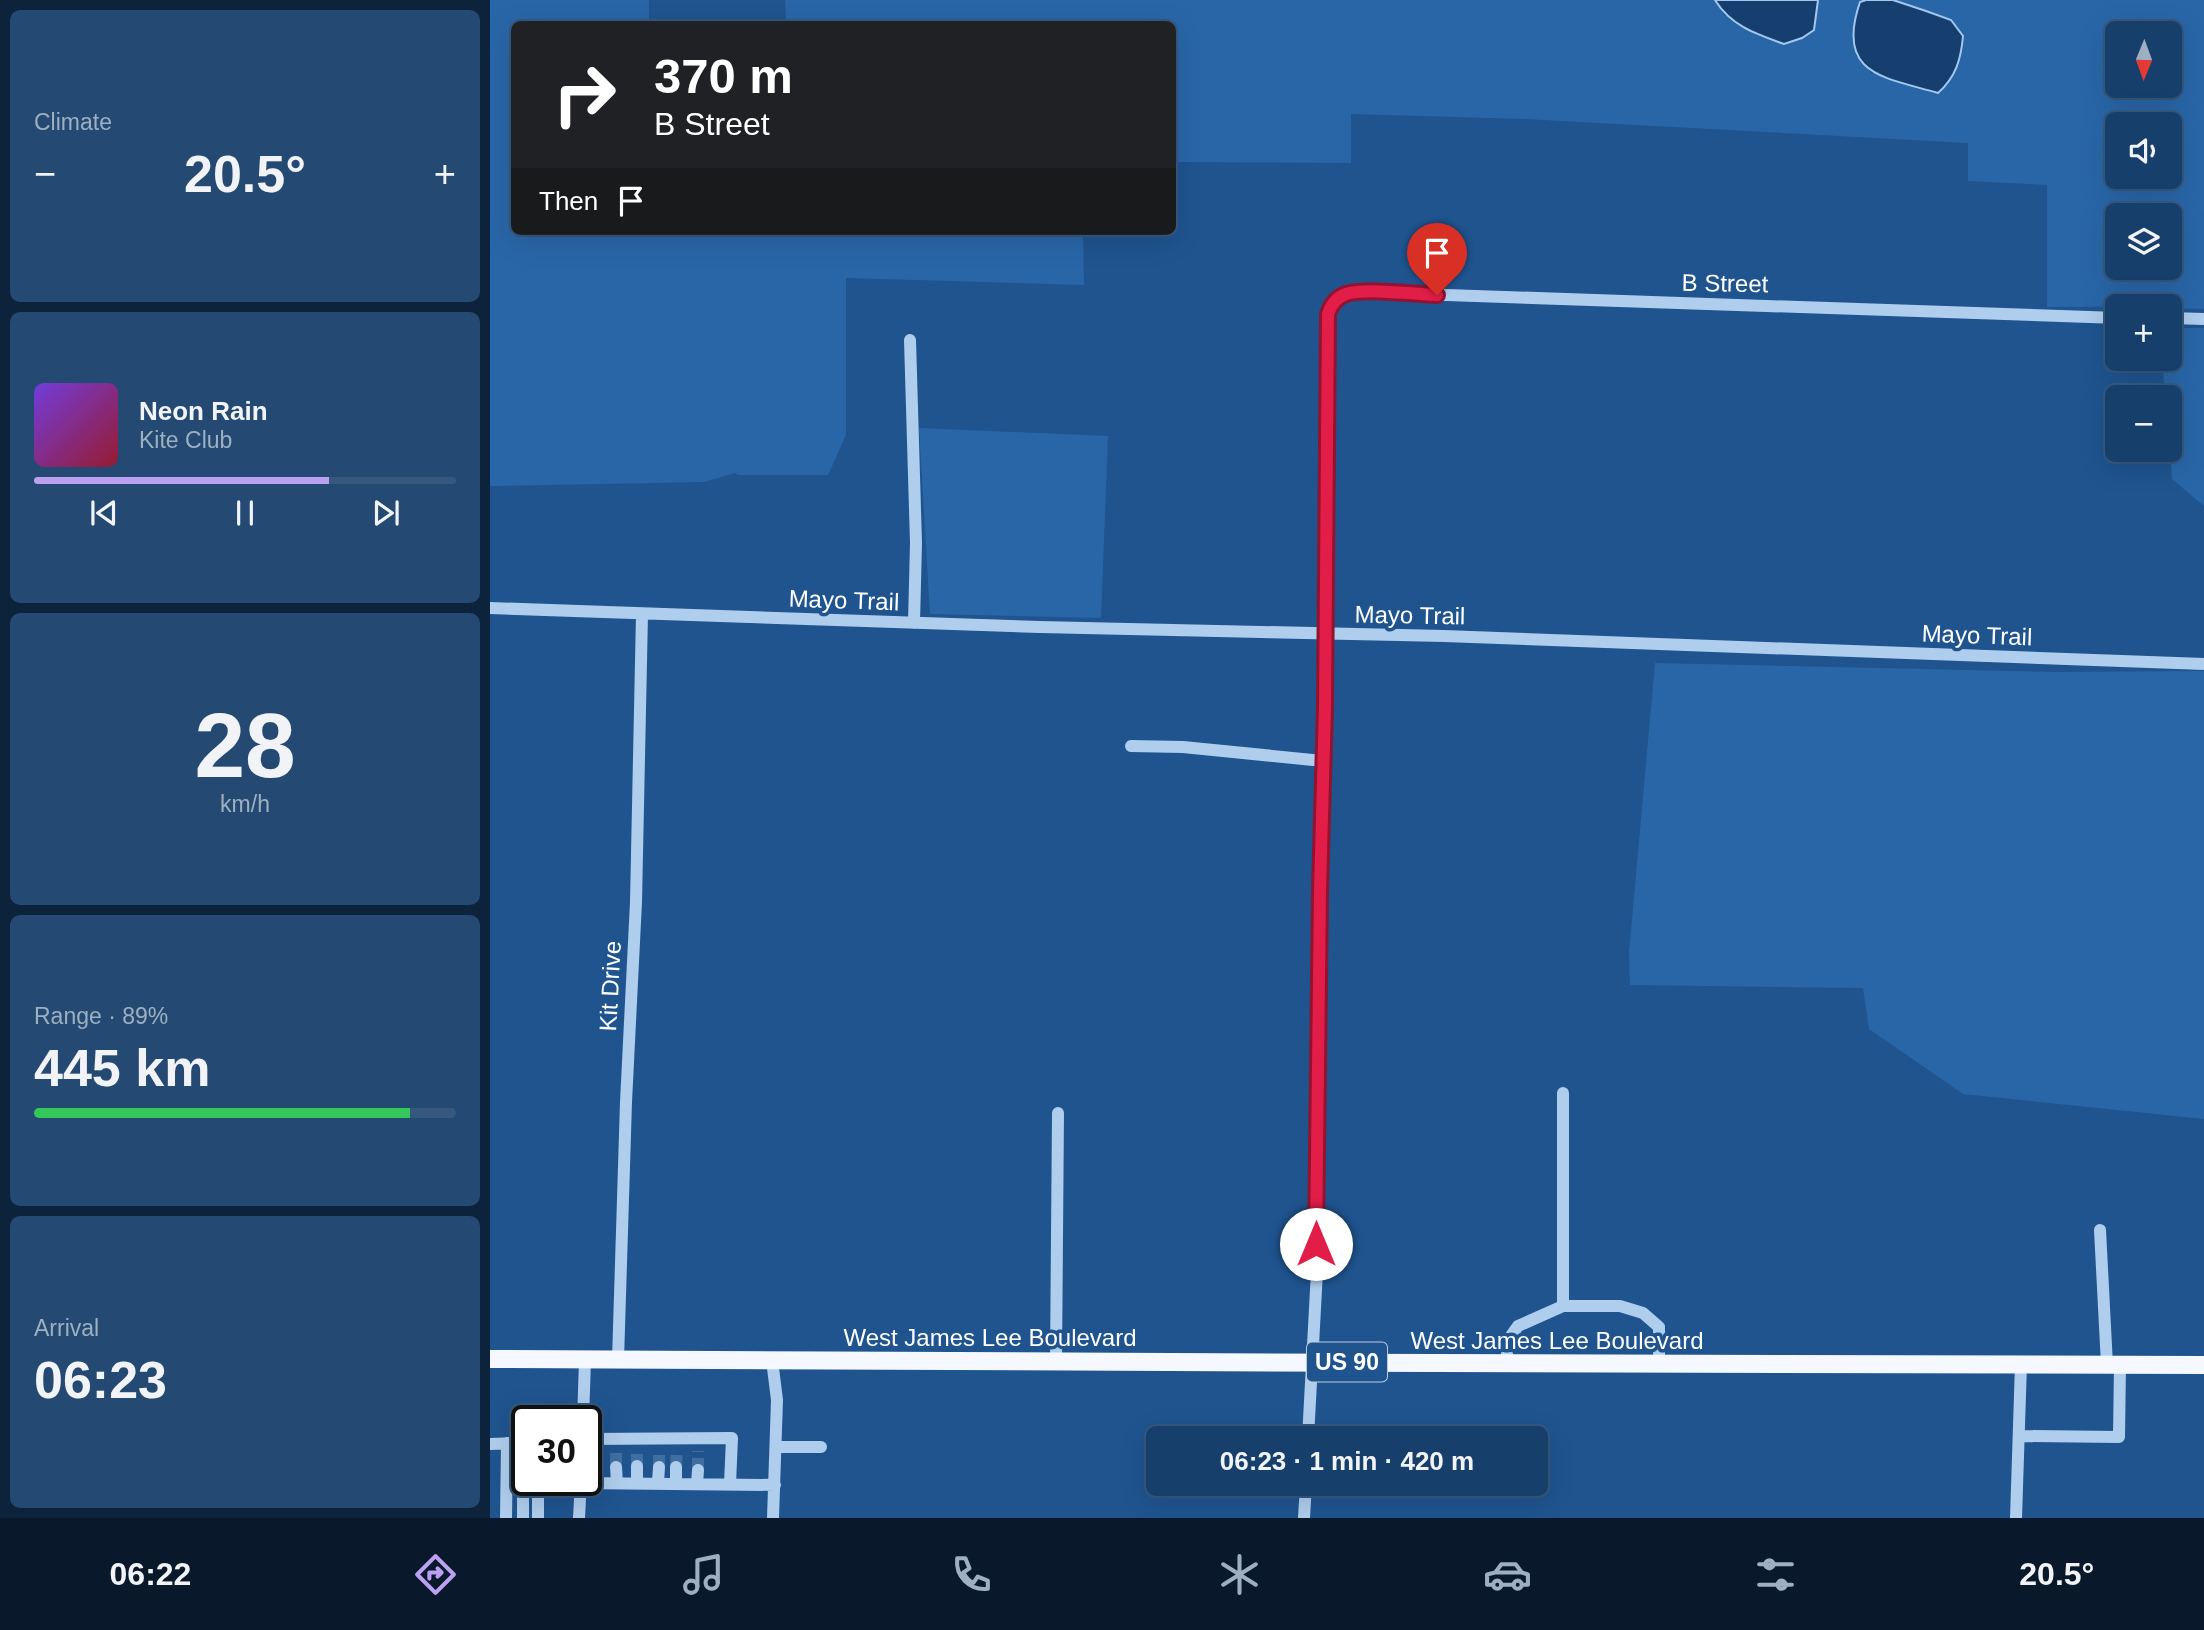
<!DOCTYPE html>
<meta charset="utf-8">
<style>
:root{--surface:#173f6b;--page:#244a73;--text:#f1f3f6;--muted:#9eafc1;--line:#36587e;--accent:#bca0f2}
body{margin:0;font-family:Helvetica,sans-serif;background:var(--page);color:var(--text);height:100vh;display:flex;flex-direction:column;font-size:26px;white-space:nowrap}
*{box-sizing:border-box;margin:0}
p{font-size:23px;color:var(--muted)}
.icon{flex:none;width:38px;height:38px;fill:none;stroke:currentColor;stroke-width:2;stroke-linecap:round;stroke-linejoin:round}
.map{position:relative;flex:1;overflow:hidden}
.sheet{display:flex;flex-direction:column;gap:10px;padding:10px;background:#0d233b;width:490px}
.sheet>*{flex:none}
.top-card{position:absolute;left:21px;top:21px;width:665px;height:214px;border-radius:10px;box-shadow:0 7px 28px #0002,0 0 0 2px var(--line);background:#202124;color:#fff;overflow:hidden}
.needle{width:46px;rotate:181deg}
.buttons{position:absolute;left:1615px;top:21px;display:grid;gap:14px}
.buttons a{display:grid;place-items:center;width:77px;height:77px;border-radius:10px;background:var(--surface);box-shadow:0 7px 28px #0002,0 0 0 2px var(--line);font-size:35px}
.speed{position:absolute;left:21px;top:1405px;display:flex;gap:14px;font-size:35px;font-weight:700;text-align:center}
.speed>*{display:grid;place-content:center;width:91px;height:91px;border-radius:50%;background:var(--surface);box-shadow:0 7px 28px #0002,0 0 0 2px var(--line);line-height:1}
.speed .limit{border:4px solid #111;border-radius:10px;background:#fff;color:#111}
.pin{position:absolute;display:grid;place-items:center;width:60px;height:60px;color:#fff;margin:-72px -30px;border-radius:50% 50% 50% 0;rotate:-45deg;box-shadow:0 0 7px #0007}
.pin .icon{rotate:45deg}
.me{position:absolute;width:77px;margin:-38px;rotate:0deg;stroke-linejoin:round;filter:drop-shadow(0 0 5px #0008)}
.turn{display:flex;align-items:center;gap:24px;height:147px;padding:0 28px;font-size:32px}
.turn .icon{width:91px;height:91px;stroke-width:2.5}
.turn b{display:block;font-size:49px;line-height:60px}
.then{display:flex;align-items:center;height:66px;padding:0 28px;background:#0003;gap:14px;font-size:26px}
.big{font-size:52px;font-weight:700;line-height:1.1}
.sheet .widget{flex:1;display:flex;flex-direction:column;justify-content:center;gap:10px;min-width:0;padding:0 24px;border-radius:10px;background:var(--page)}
.sheet .dial{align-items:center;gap:0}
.dial b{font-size:91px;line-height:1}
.song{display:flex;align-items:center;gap:21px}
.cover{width:84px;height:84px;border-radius:10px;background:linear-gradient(135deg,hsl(260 70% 55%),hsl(350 70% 35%))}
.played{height:7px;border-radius:4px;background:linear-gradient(90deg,var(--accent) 70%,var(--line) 70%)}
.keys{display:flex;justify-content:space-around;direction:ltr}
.heat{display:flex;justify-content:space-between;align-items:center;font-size:38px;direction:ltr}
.charge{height:10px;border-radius:5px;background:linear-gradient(90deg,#34c759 89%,var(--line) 0)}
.trip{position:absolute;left:656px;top:1426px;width:402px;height:70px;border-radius:10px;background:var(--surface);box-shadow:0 7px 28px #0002,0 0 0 2px var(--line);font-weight:700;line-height:70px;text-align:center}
.dock{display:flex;height:112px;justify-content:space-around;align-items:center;background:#09192b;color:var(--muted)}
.dock .icon{width:49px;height:49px}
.dock .on{color:var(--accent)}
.dock b{font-size:32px;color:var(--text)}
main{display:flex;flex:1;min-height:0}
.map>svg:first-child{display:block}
</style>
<main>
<section class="sheet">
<div class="widget"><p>Climate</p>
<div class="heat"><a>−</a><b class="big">20.5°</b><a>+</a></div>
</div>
<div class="widget">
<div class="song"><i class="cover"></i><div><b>Neon Rain</b><p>Kite Club</p></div></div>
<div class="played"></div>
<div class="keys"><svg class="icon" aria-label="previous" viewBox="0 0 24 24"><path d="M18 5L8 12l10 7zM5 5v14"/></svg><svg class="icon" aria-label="pause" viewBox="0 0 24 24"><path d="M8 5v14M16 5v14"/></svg><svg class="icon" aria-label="next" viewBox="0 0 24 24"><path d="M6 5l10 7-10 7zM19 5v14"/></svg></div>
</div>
<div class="widget dial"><b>28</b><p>km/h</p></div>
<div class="widget"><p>Range · 89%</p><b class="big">445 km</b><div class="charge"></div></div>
<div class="widget"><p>Arrival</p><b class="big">06:23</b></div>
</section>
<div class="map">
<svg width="1714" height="1518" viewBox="0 0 1714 1518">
<rect width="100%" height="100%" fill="#1f548f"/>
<path fill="#2966a8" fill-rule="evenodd" d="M 0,0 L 159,0 L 159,24 L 24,24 L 24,231 L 593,231 L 594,285 L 356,278 L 356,435 L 338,475 L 248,475 L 245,473 L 214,482 L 0,486 Z
M 295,0 L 1225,0 L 1235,16 L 1324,30 L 1328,0 L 1376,0 L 1370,2 L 1363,31 L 1366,55 L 1382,74 L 1461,20 L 1403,0 L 1714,0 L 1714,309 L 1680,308 L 1680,306 L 1557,307 L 1557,185 L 1478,181 L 1478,143 L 1035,119 L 861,114 L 861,163 L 683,162 L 682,24 L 296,24 ZM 1628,33 L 1680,33 L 1680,86 L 1628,86 ZM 1628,124 L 1680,124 L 1680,177 L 1628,177 ZM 1628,215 L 1680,215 L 1680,268 L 1628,268 Z
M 1680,328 L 1714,328 L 1714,506 L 1682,479 L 1680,450 L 1680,397 L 1675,397 L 1672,359 L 1680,359 Z
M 429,428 L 618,436 L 611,618 L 440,614 Z
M 1165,663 L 1566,672 L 1714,671 L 1714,1119 L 1473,1094 L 1379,1029 L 1373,988 L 1140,985 L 1139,953 Z"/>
<path fill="#163e6e" stroke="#a3c8ee" stroke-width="2" d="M 1225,0 L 1328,0 L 1324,30 L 1312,38 L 1294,44 C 1266,34 1241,26 1225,0 Z
M 1376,0 L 1403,0 L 1436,11 L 1461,20 L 1473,36 C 1471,59 1466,77 1448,93 C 1394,77 1345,75 1370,2 Z"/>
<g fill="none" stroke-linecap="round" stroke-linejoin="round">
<path stroke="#416ea0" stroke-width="12" stroke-dasharray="12 6" stroke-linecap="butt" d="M 126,1453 L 126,1467
M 147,1466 L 147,1450
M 169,1467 L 169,1449
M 186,1467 L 187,1449
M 208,1470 L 208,1451"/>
<path stroke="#afcded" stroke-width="12" d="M 1680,318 L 1714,319
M 420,340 L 426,543 L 424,623
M 0,608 L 550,627 L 954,636 L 1714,664
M 641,746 L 693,747 L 833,761
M 1610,1230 L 1617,1365
M 1073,1306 L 1073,1093
M 128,1360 L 136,1102 L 146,902 L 152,614
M 282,1360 L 287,1400 L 283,1518
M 566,1361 L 568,1113
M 1016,1365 L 1018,1340 L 1028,1326 L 1073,1306 L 1130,1306 L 1153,1313 L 1169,1327 L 1169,1365
M 93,1421 L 95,1360
M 1530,1436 L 1629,1437 L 1630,1365
M 818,1438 L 827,1271 L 826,1136 L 835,707 L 838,314 C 843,298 854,295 870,292 L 1628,318
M 96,1439 L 242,1438 L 240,1484
M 0,1444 L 24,1443
M 286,1447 L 331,1447
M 126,1467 L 127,1483
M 90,1483 L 285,1485
M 147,1483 L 147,1466
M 168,1483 L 169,1467
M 186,1484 L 186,1467
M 207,1484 L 208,1470
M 16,1518 L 17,1443
M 33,1518 L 33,1442
M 48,1518 L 48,1480
M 89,1518 L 91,1480
M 814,1518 L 816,1484
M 1526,1518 L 1531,1364"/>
<path stroke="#f5f9ff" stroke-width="18" d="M 0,1359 C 571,1363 1143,1363 1714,1365"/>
</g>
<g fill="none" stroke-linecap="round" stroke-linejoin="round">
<defs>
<path id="route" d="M 826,1244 L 830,891 L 835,707 L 838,314 C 841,305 847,297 856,294 C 878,288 922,294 947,295"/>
</defs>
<use href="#route" stroke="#92132f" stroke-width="18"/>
<use href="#route" stroke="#e11d48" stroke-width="12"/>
</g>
<g text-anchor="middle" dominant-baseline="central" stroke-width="7" stroke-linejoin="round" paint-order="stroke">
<rect fill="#1f548f" stroke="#bcccdd" stroke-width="2" x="817" y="1342.5" width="80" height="39" rx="5"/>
<g font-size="23" font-weight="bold" fill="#fff">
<text x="857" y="1362">US 90</text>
</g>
<g font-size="24" fill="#fff" stroke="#1f548f">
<text transform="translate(1235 283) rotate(1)">B Street</text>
<text transform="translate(354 600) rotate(2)">Mayo Trail</text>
<text transform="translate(920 615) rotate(1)">Mayo Trail</text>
<text transform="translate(1487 635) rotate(2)">Mayo Trail</text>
<text transform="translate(120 986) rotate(-87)">Kit Drive</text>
<text x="500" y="1337">West James Lee Boulevard</text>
<text x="1067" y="1340">West James Lee Boulevard</text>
</g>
</g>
</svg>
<div class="buttons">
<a><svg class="needle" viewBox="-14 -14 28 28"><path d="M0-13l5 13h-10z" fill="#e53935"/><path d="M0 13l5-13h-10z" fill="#9eafc1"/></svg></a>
<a><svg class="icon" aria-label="sound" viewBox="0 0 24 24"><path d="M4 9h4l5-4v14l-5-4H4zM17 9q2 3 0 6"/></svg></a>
<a><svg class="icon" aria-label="layers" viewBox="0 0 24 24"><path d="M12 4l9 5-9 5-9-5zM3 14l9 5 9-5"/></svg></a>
<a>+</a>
<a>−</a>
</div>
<div class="speed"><div class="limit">30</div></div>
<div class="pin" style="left:947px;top:295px;background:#d93025"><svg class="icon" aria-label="arrive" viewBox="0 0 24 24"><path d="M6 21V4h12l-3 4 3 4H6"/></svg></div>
<svg class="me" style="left:826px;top:1244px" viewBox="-20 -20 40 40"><circle r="19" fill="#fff"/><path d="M0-13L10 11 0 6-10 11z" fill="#e11d48"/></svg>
<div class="trip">06:23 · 1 min · 420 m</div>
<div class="top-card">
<div class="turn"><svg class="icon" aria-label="right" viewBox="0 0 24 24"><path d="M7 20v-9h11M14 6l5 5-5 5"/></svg><div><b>370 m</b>B Street</div></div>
<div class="then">Then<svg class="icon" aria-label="arrive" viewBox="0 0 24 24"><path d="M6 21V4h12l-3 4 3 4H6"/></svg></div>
</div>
</div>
</main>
<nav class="dock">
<b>06:22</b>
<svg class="icon on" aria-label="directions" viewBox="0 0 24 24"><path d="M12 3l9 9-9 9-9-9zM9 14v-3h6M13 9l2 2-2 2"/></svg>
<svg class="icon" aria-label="music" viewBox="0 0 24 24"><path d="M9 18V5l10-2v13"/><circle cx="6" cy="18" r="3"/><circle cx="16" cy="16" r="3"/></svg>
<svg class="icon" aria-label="phone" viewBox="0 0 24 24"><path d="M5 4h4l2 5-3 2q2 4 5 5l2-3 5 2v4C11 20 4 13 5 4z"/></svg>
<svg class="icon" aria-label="climate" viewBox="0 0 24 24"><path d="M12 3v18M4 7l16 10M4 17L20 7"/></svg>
<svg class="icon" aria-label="car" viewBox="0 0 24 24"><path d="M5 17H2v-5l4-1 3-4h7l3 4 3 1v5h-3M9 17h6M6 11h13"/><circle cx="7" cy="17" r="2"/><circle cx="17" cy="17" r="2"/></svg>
<svg class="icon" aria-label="filters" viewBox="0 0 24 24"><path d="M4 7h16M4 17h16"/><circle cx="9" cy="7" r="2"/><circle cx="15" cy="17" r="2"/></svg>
<b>20.5°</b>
</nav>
